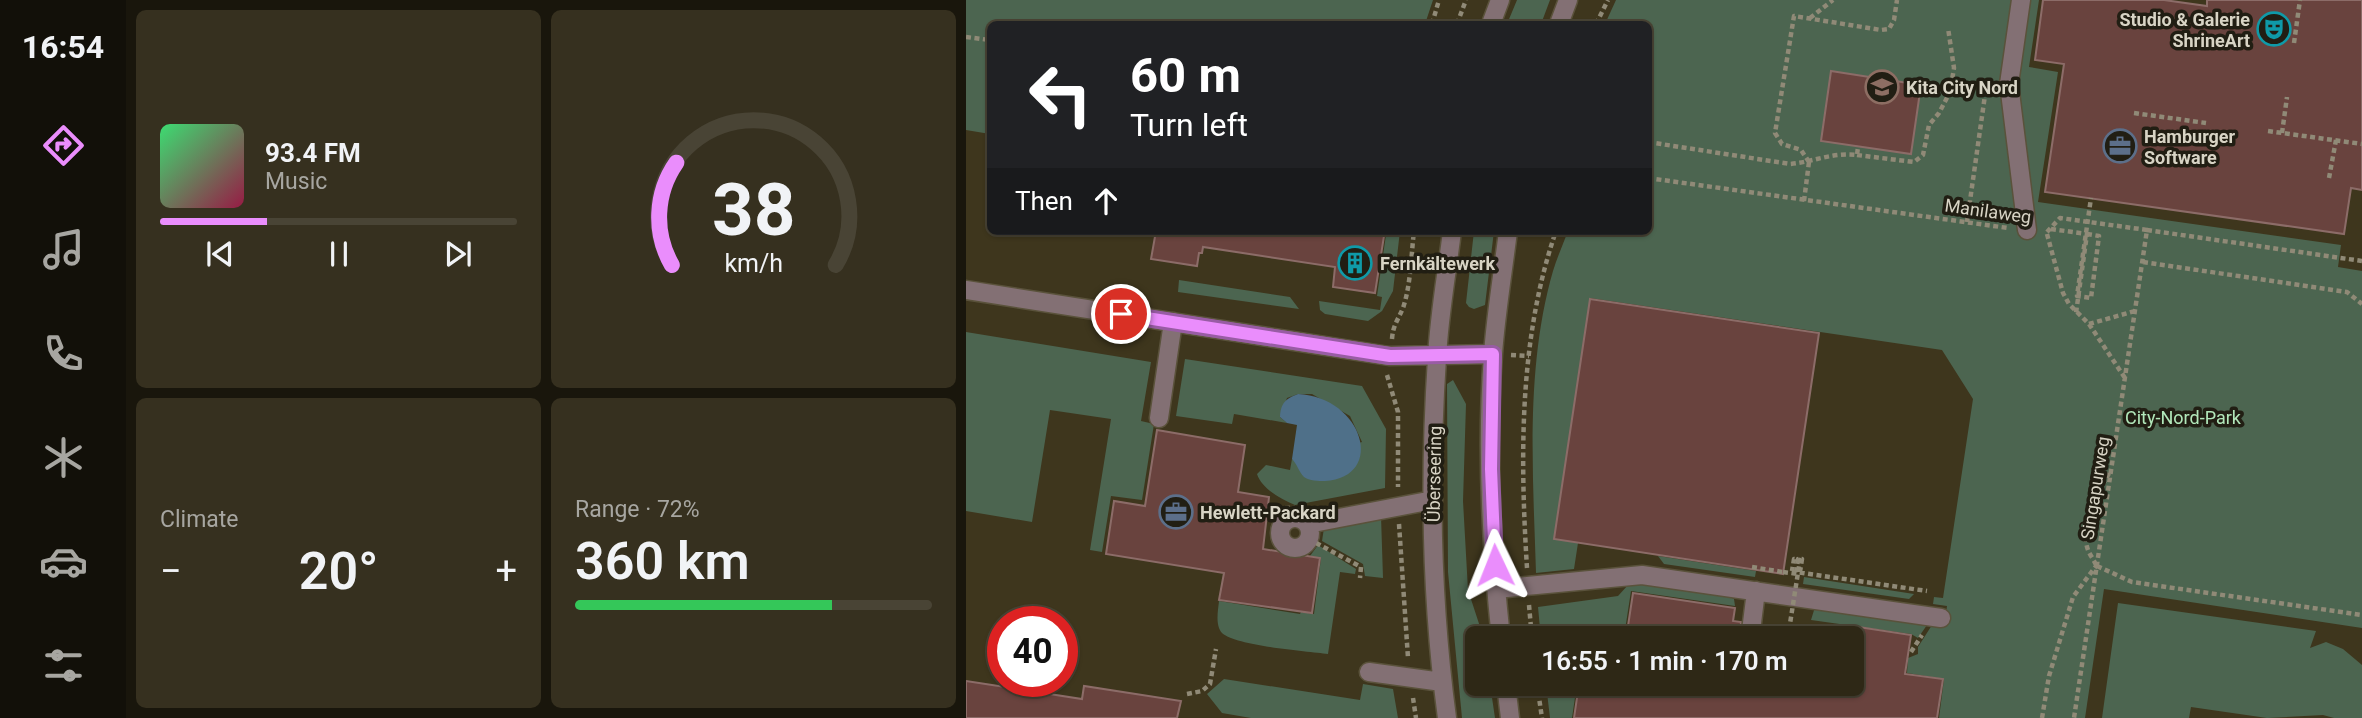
<!DOCTYPE html>
<meta charset="utf-8">
<style>
:root{--surface:#2e2816;--page:#36301f;--text:#f1f3f6;--muted:#a7a6a1;--line:#494435;--accent:#ea8dfc}
body{margin:0;font-family:Roboto,sans-serif;background:var(--page);color:var(--text);height:100vh;display:flex;flex-direction:column;font-size:26px;white-space:nowrap}
*{box-sizing:border-box;margin:0}
p{font-size:23px;color:var(--muted)}
.icon{flex:none;width:38px;height:38px;fill:none;stroke:currentColor;stroke-width:2;stroke-linecap:round;stroke-linejoin:round}
.map{position:relative;flex:1;overflow:hidden}
.sheet{display:flex;flex-direction:column;gap:10px;padding:10px;background:#19160c;width:840px}
.sheet>*{flex:none}
.banner{position:absolute;left:21px;top:21px;width:665px;height:214px;border-radius:10px;box-shadow:0 2px 5px #0004,0 0 0 2px var(--line);background:#202124;color:#fff;overflow:hidden}
.speed{position:absolute;left:21px;top:606px;display:flex;gap:14px;font-size:35px;font-weight:700;text-align:center}
.speed>*{display:grid;place-content:center;width:91px;height:91px;border-radius:50%;background:var(--surface);box-shadow:0 2px 5px #0004,0 0 0 2px var(--line);line-height:1}
.speed .limit{border:10px solid #d22;background:#fff;color:#111}
.pin{position:absolute;display:grid;place-items:center;width:60px;height:60px;color:#fff;margin:-30px;border:4px solid #fff;border-radius:50%;box-shadow:0 2px 7px #0007}
.me{position:absolute;width:77px;margin:-38px;rotate:358deg;stroke-linejoin:round;filter:drop-shadow(0 0 5px #0008)}
.turn{display:flex;align-items:center;gap:24px;height:147px;padding:0 28px;font-size:32px}
.turn .icon{width:91px;height:91px;stroke-width:2.5}
.turn b{display:block;font-size:49px;line-height:60px}
.then{display:flex;align-items:center;height:66px;padding:0 28px;background:#0003;gap:14px;font-size:26px}
.big{font-size:52px;font-weight:600;line-height:1.1}
.sheet .widget{flex:1;display:flex;flex-direction:column;justify-content:center;gap:10px;min-width:0;padding:0 24px;border-radius:10px;background:var(--page)}
.sheet .dial{align-items:center;gap:0}
.dial svg{height:182px;overflow:visible;fill:none;stroke:var(--line);stroke-width:7;stroke-linecap:round;text-anchor:middle}
.dial text{fill:var(--text);stroke:none}
.song{display:flex;align-items:center;gap:21px}
.cover{width:84px;height:84px;border-radius:10px;background:linear-gradient(135deg,hsl(140 70% 55%),hsl(340 70% 35%))}
.played{height:7px;border-radius:4px;background:linear-gradient(90deg,var(--accent) 30%,var(--line) 30%)}
.keys{display:flex;justify-content:space-around;direction:ltr}
.heat{display:flex;justify-content:space-between;align-items:center;font-size:38px;direction:ltr}
.charge{height:10px;border-radius:5px;background:linear-gradient(90deg,#34c759 72%,var(--line) 0)}
.sheet .tiles{flex:1;display:grid;gap:10px;grid-template-columns:repeat(2,1fr)}
.trip{position:absolute;left:499px;top:626px;width:399px;height:70px;border-radius:10px;background:var(--surface);box-shadow:0 2px 5px #0004,0 0 0 2px var(--line);font-weight:600;line-height:70px;text-align:center}
main{display:flex;flex:1;min-height:0}
.tabs{display:flex;flex-direction:column;width:126px;justify-content:space-around;align-items:center;background:#121009;color:var(--muted)}
.tabs .icon{width:49px;height:49px}
.tabs .on{color:var(--accent)}
.tabs b{font-size:32px;color:var(--text)}
.map>svg:first-child{display:block}
</style>
<main>
<nav class="tabs">
<b>16:54</b>
<svg class="icon on" aria-label="directions" viewBox="0 0 24 24"><path d="M12 3l9 9-9 9-9-9zM9 14v-3h6M13 9l2 2-2 2"/></svg>
<svg class="icon" aria-label="music" viewBox="0 0 24 24"><path d="M9 18V5l10-2v13"/><circle cx="6" cy="18" r="3"/><circle cx="16" cy="16" r="3"/></svg>
<svg class="icon" aria-label="phone" viewBox="0 0 24 24"><path d="M5 4h4l2 5-3 2q2 4 5 5l2-3 5 2v4C11 20 4 13 5 4z"/></svg>
<svg class="icon" aria-label="climate" viewBox="0 0 24 24"><path d="M12 3v18M4 7l16 10M4 17L20 7"/></svg>
<svg class="icon" aria-label="car" viewBox="0 0 24 24"><path d="M5 17H2v-5l4-1 3-4h7l3 4 3 1v5h-3M9 17h6M6 11h13"/><circle cx="7" cy="17" r="2"/><circle cx="17" cy="17" r="2"/></svg>
<svg class="icon" aria-label="filters" viewBox="0 0 24 24"><path d="M4 7h16M4 17h16"/><circle cx="9" cy="7" r="2"/><circle cx="15" cy="17" r="2"/></svg>
</nav>
<section class="sheet">
<div class="tiles">
<div class="widget">
<div class="song"><i class="cover"></i><div><b>93.4 FM</b><p>Music</p></div></div>
<div class="played"></div>
<div class="keys"><svg class="icon" aria-label="previous" viewBox="0 0 24 24"><path d="M18 5L8 12l10 7zM5 5v14"/></svg><svg class="icon" aria-label="pause" viewBox="0 0 24 24"><path d="M8 5v14M16 5v14"/></svg><svg class="icon" aria-label="next" viewBox="0 0 24 24"><path d="M6 5l10 7-10 7zM19 5v14"/></svg></div>
</div>
<div class="widget dial"><svg viewBox="0 0 100 80">
<path d="M14 69A42 42 0 1 1 86 69"/>
<path d="M14 69A42 42 0 0 1 16 24" stroke="#ea8dfc"/>
<text x="50" y="56" font-size="32" font-weight="700">38</text>
<text x="50" y="72" font-size="11">km/h</text>
</svg></div>
<div class="widget"><p>Climate</p>
<div class="heat"><a>−</a><b class="big">20°</b><a>+</a></div>
</div>
<div class="widget"><p>Range · 72%</p><b class="big">360 km</b><div class="charge"></div></div>
</div>
</section>
<div class="map">
<svg width="1396" height="718" viewBox="0 0 1396 718">
<rect width="100%" height="100%" fill="#3e361d"/>
<path fill="#4c6550" d="M 0,0 L 467,0 L 459,24 L 24,24 L 24,134 L 0,130 Z
M 551,0 L 584,0 L 575,24 L 541,24 Z
M 650,0 L 1073,0 L 1063,67 L 1092,72 L 1072,202 L 1375,245 L 1372,267 L 1396,271 L 1396,628 L 1138,589 L 1119,718 L 973,718 L 978,679 L 941,673 L 942,658 L 952,654 L 952,647 L 966,625 L 978,627 L 981,606 L 967,604 L 968,597 L 977,598 L 1007,399 L 976,350 L 624,298 L 588,539 L 612,543 L 608,569 L 570,573 C 567,474 559,368 587,271 C 591,258 597,244 602,231 L 682,231 L 682,24 L 639,24 Z
M 394,231 L 434,231 L 427,291 L 416,311 L 402,321 L 359,314 L 354,310 L 353,301 L 414,310 L 416,297 L 411,296 L 420,235 Z
M 508,231 L 528,231 L 519,305 L 508,309 L 503,307 L 500,303 Z
M 213,280 L 324,297 L 333,309 L 212,292 Z
M 0,332 L 185,362 L 175,421 L 188,424 L 176,500 L 145,496 L 136,552 L 124,550 L 145,419 L 84,410 L 66,522 L 0,511 Z
M 219,359 L 396,386 L 420,429 L 419,488 L 329,505 C 315,499 296,489 291,474 L 300,465 L 324,470 L 326,459 L 329,461 L 396,442 L 384,416 L 346,394 L 332,394 L 321,398 L 314,417 L 321,423 L 268,414 L 266,424 L 210,416 Z
M 487,380 L 500,404 L 497,501 L 502,590 L 518,639 L 511,639 L 511,684 L 524,684 L 529,718 L 496,718 L 482,572 L 481,384 Z
M 415,516 L 417,578 L 399,576 L 397,564 L 356,541 L 358,528 Z
M 352,545 L 390,569 L 389,574 L 374,572 L 362,654 C 340,651 270,646 256,633 C 249,625 252,611 253,601 L 334,614 L 335,612 L 348,614 L 355,558 L 344,556 Z
M 692,556 L 790,571 L 789,577 L 698,564 Z
M 838,577 L 948,594 L 943,599 L 837,584 Z
M 675,584 L 764,597 L 768,599 L 769,606 L 665,591 L 659,630 L 621,624 L 618,639 L 575,639 L 572,607 L 652,596 L 662,585 Z
M 1152,603 L 1350,631 L 1344,648 L 1360,642 L 1377,649 L 1396,665 L 1396,718 L 1368,718 L 1357,715 L 1301,718 L 1225,707 L 1223,718 L 1136,718 Z
M 849,607 L 961,625 L 952,638 L 945,634 L 845,620 Z
M 258,679 L 394,700 L 397,684 L 427,689 L 432,718 L 285,718 L 256,713 L 241,694 Z
M 580,684 L 611,684 L 606,718 L 584,718 Z"/>
<path fill="#4f7089" d="M 332,394 C 397,397 421,477 359,481 C 353,481 343,481 338,477 C 333,472 331,464 326,459 L 331,425 L 321,423 L 314,417 C 315,403 319,399 332,394 Z"/>
<path fill="#69433e" stroke="#8c6c68" stroke-width="2" d="M 1077,0 L 1198,0 L 1241,6 L 1241,0 L 1396,0 L 1396,190 L 1385,188 L 1378,234 L 1079,192 L 1098,64 L 1069,60 Z
M 865,71 L 955,85 L 945,154 L 855,141 Z
M 190,231 L 385,231 L 418,236 L 409,293 L 367,287 L 369,267 L 237,247 L 236,253 L 233,253 L 231,266 L 185,259 Z
M 624,299 L 853,333 L 817,574 L 588,539 Z
M 191,430 L 279,445 L 272,492 L 303,497 L 297,549 L 354,558 L 346,613 L 253,600 L 258,573 L 140,554 L 148,501 L 179,506 Z
M 667,593 L 769,608 L 767,621 L 775,622 L 773,639 L 660,639 Z
M 886,626 L 945,635 L 939,674 L 977,679 L 971,718 L 608,718 L 613,684 L 886,684 Z
M 0,681 L 116,699 L 118,686 L 215,701 L 211,718 L 0,718 Z"/>
<g fill="none" stroke-linecap="round" stroke-linejoin="round">
<defs>
<path id="minor" d="M 1055,0 L 1043,84 L 1061,230
M 525,24 L 534,0
M 593,24 L 602,0
M 0,290 L 423,356 L 527,354
M 193,418 L 207,322
M314 533a15 15 0 1 1 30 0a15 15 0 1 1-30 0Z
M 342,524 L 467,500
M 530,589 L 676,575 L 975,618
M 535,639 C 525,545 520,448 527,354 C 530,313 537,272 542,231
M 784,639 L 790,591
M 403,672 L 476,682
M 540,684 L 544,718
M 481,718 C 465,599 463,478 471,358 C 473,315 481,273 486,231"/>
</defs>
<use href="#minor" stroke="#5a523b" stroke-width="21"/>
<path stroke="#908a77" stroke-width="4.5" stroke-dasharray="5 3.5" stroke-linecap="butt" d="M 844,18 L 867,0
M 466,24 L 473,0
M 491,24 L 500,0
M 630,24 L 642,0
M 0,37 L 24,40
M 1328,43 L 1334,0
M 1168,113 L 1240,123
M 1302,131 L 1396,144
M 1316,133 L 1321,97
M 682,142 L 824,164 C 847,162 867,152 891,155 L 892,147
M 891,155 L 948,162 L 957,155 L 963,125 L 973,113 L 984,92 L 988,68 L 982,28
M 843,162 L 835,150 L 816,144 L 809,133 L 828,16 L 915,30 L 923,29 L 928,20 L 931,0
M 682,178 L 1042,228
M 1363,178 L 1370,140
M 838,201 L 843,162
M 1001,222 L 1021,81
M 1085,229 L 1121,234 L 1110,313
M 1181,230 L 1396,261
M 1081,232 L 1094,218 L 1181,230 L 1108,718
M 1081,234 L 1097,293 L 1103,304 L 1123,324 L 1159,378
M 1177,262 L 1381,292 L 1396,304
M 1123,324 L 1169,311
M 426,339 C 427,325 432,320 437,308 C 445,284 445,256 448,231
M 545,355 L 563,356
M 421,375 L 432,412 L 432,487
M 302,508 L 329,508
M 433,524 L 442,658
M 350,543 L 395,567 L 394,578
M 1130,565 C 1128,560 1124,555 1122,550 C 1113,526 1133,490 1145,470
M 1131,566 L 1166,582 L 1396,615
M 786,567 L 817,572
M 561,568 C 554,456 553,338 590,231
M 834,572 L 836,559 L 832,559 L 830,572 L 961,591
M 563,605 L 566,639
M 822,639 L 823,630
M 945,652 L 956,635
M 571,684 L 576,718
M 221,694 L 236,691 L 244,684 L 250,649
M 447,698 L 450,718
M 1076,718 L 1083,676 L 1107,597 L 1130,566"/>
<use href="#minor" stroke="#837074" stroke-width="18"/>
<path stroke="#908a77" stroke-width="4.5" stroke-dasharray="5 3.5" stroke-linecap="butt" d="M 1121,234 L 1133,236 L 1125,298 L 1111,296 L 1125,198
M 817,572 L 832,574
M 823,630 L 834,560 L 828,559 L 826,571"/>
</g>
<g fill="none" stroke-linecap="round" stroke-linejoin="round">
<defs>
<path id="route" d="M 155,314 L 424,356 L 527,354 L 525,469 L 529,565"/>
</defs>
<use href="#route" stroke="#985ca4" stroke-width="18"/>
<use href="#route" stroke="#ea8dfc" stroke-width="12"/>
</g>
<defs>
<symbol id="theatre-ring" viewBox="-11 -11 22 22"><circle r="9.5" fill="#211e13" stroke="#0f9aa8" stroke-width="1.5"/><path d="M-5-5.5Q0-4 5-5.5V0Q5 5 0 6Q-5 5-5 0ZM-3.3-2.5H-1v1.5H-3.3ZM1-2.5H3.3v1.5H1ZM-2.8 1Q0 5.5 2.8 1Z" fill="#0f9aa8"/></symbol>
<symbol id="school-ring" viewBox="-11 -11 22 22"><circle r="9.5" fill="#211e13" stroke="#8d6e63" stroke-width="1.5"/><path d="M0-5L7-2L0 1L-7-2ZM-4 1L0 2.5L4 1V4Q0 6-4 4Z" fill="#8d6e63"/></symbol>
<symbol id="office-ring" viewBox="-11 -11 22 22"><circle r="9.5" fill="#211e13" stroke="#5c6f8a" stroke-width="1.5"/><path d="M-6-3h4V-5.5h4V-3h4V5H-6ZM-1-4.5V-3h2v-1.5ZM-6 0V1H6V0Z" fill="#5c6f8a"/></symbol>
<symbol id="building-ring" viewBox="-11 -11 22 22"><circle r="9.5" fill="#211e13" stroke="#0f9aa8" stroke-width="1.5"/><path d="M-4-6H4V6H1V3H-1V6H-4ZM-2.5-4.3h1.7v1.8h-1.7ZM.8-4.3h1.7v1.8H.8ZM-2.5-1h1.7V.8h-1.7ZM.8-1h1.7V.8H.8Z" fill="#0f9aa8"/></symbol>
</defs>
<g fill-rule="evenodd">
<use href="#theatre-ring" x="1289" y="10" width="38" height="38"/>
<use href="#school-ring" x="897" y="68" width="38" height="38"/>
<use href="#office-ring" x="1135" y="127" width="38" height="38"/>
<use href="#building-ring" x="370" y="244" width="38" height="38"/>
<use href="#office-ring" x="191" y="493" width="38" height="38"/>
</g>
<g text-anchor="middle" dominant-baseline="central" stroke-width="7" stroke-linejoin="round" paint-order="stroke">
<g font-size="18" font-weight="bold" fill="#d8d4c5" stroke="#211e13" text-anchor="start">
<text x="1284" y="19" text-anchor="end">Studio &amp; Galerie<tspan x="1284" dy="21">ShrineArt</tspan></text>
<text x="940" y="87">Kita City Nord</text>
<text x="1178" y="136">Hamburger<tspan x="1178" dy="21">Software</tspan></text>
<text x="414" y="263">Fernkältewerk</text>
<text x="234" y="512">Hewlett-Packard</text>
</g>
<g font-size="18" fill="#d8d4c5" stroke="#211e13">
<text transform="translate(1022 211) rotate(8)">Manilaweg</text>
<text transform="translate(468 474) rotate(-89)">Überseering</text>
<text transform="translate(1129 488) rotate(-81)">Singapurweg</text>
</g>
<g font-size="18" fill="#b2e8ba" stroke="#211e13">
<text x="1217" y="417">City-Nord-Park</text>
</g>
</g>
</svg>
<div class="speed"><div class="limit">40</div></div>
<div class="pin" style="left:155px;top:314px;background:#d93025"><svg class="icon" aria-label="arrive" viewBox="0 0 24 24"><path d="M6 21V4h12l-3 4 3 4H6"/></svg></div>
<svg class="me" style="left:529px;top:565px" viewBox="-20 -20 40 40"><path d="M0-17L14 15 0 8-14 15z" fill="#ea8dfc" stroke="#fff" stroke-width="4"/></svg>
<div class="trip">16:55 · 1 min · 170 m</div>
<div class="banner">
<div class="turn"><svg class="icon" aria-label="left" viewBox="0 0 24 24"><path d="M17 20v-9H6M10 6l-5 5 5 5"/></svg><div><b>60 m</b>Turn left</div></div>
<div class="then">Then<svg class="icon" aria-label="ahead" viewBox="0 0 24 24"><path d="M12 20V5M6 11l6-6 6 6"/></svg></div>
</div>
</div>
</main>
